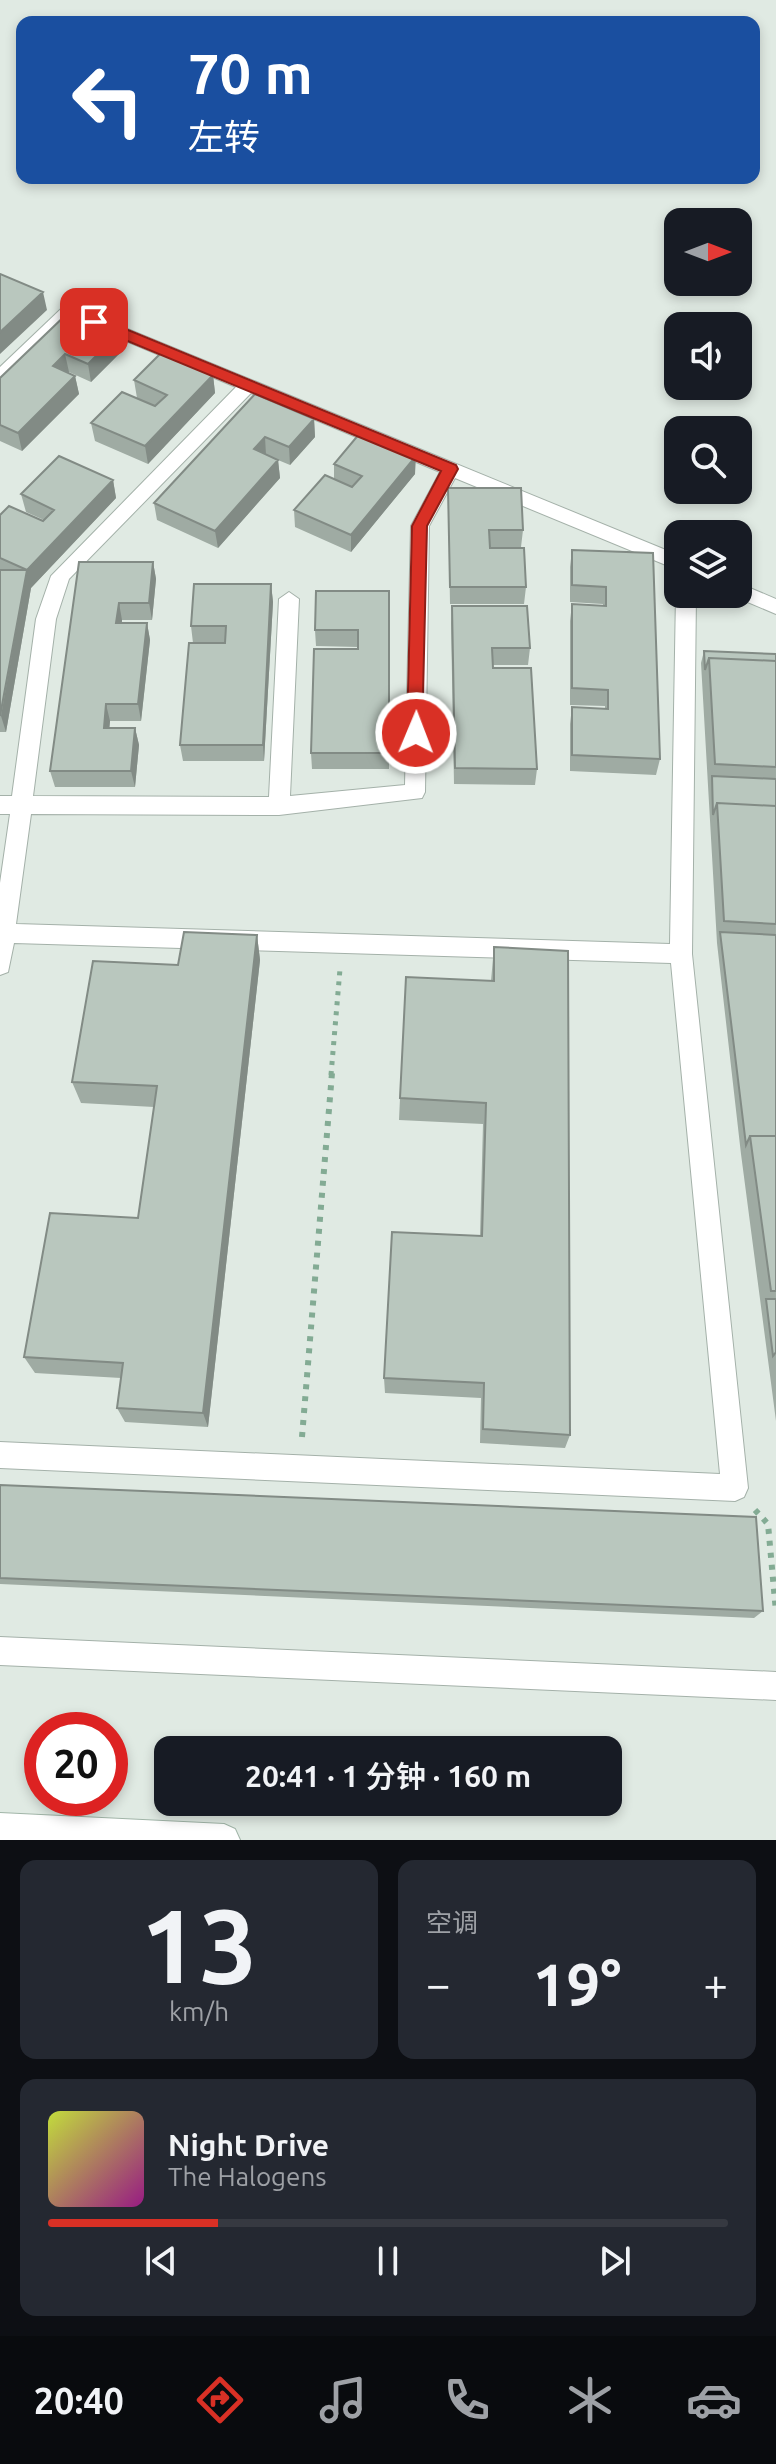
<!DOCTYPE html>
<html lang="zh">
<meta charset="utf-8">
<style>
:root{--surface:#171b24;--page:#242831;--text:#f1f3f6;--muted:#9ea1a6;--line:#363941;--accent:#d93025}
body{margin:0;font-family:Ubuntu,"Noto Sans SC",sans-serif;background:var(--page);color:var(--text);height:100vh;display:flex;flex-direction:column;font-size:30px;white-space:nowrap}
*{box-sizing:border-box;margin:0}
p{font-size:26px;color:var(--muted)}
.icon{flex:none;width:44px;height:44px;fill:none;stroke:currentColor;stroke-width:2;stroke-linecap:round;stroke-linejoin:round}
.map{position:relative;height:1840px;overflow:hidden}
.details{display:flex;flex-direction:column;gap:20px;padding:20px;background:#0d0f14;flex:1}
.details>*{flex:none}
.banner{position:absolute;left:16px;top:16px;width:744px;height:168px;border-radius:16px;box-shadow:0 4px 12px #0003;background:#1a4fa0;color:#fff;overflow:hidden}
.needle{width:52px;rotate:90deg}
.buttons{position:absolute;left:664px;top:208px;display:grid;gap:16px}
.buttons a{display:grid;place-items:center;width:88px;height:88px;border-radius:16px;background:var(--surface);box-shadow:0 4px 12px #0003;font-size:40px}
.speed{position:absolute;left:24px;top:1712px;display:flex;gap:16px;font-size:40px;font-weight:700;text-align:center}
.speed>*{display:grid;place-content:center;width:104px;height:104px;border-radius:50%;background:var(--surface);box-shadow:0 4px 12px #0003;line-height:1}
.speed .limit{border:12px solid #d22;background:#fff;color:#111}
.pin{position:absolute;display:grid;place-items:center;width:68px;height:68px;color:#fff;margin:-34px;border-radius:16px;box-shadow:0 4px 12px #0006}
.me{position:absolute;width:88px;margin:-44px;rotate:1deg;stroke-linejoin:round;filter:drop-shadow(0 0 6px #0008)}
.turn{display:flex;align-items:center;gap:28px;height:168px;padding:0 40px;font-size:36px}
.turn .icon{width:104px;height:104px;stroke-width:2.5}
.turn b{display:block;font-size:56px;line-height:68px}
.big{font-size:60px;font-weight:600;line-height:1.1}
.details .card{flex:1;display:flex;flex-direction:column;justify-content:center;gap:12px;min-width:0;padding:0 28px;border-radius:16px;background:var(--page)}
.details .dial{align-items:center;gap:0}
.dial b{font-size:104px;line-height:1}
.song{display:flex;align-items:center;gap:24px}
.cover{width:96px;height:96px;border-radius:12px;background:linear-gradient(135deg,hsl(70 70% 55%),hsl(310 70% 35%))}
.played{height:8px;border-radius:4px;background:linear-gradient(90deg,var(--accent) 25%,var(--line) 25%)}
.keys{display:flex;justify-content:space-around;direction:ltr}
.heat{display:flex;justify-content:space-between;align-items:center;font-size:44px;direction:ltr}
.details .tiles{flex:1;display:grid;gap:20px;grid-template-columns:1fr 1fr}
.card:last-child{grid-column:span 2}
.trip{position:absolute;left:154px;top:1736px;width:468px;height:80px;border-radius:16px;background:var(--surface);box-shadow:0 4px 12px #0003;font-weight:600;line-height:80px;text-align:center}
.dock{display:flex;height:128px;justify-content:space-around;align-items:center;background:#090b0e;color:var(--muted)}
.dock .icon{width:56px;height:56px}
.dock .active{color:var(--accent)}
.dock b{font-size:36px;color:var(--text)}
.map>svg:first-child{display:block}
</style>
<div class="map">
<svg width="776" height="1840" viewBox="0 0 776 1840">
<rect width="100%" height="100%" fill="#e0eae3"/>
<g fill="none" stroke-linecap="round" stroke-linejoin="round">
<defs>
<path id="lane" d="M 69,305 L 678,555 L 678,570 L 455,478 L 429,526 L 425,792 L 422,798 L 279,815 L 31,814 L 16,924 L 670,944 L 676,594 L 678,591 L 678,594 L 696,594 L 692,954 L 748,1488 L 744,1497 L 735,1501 L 0,1468 L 0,1442 L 720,1474 L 671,963 L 14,943 L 8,972 L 0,975 L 0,883 L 10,814 L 0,814 L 0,796 L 12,796 L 36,619 L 51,576 L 236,387 L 71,318 L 6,381 L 0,383 L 0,367 L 63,307 ZM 251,393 L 440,472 L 411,526 L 405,785 L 290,796 L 299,599 L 289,592 L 279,599 L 269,797 L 33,796 L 56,619 L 69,579 Z
M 738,583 L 776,599 L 776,614 L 731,595 L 738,594 Z
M 0,1637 L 776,1672 L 776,1700 L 0,1665 Z"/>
<path id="secondary" d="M 0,1813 L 224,1824 L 235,1829 L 240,1840 L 0,1840 Z"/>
</defs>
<use href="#lane" stroke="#a4b1a9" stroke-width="2"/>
<use href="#secondary" stroke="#a1b5a8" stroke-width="2"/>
<path stroke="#83ab94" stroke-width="5" stroke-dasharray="4 6" stroke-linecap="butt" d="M 331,1075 L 340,969"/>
<path stroke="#83ab94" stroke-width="6" stroke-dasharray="5 7" stroke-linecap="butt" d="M 302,1437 L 332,1073
M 755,1510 L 768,1524 L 776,1612"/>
<use href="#lane" fill="#fff" fill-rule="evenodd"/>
<use href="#secondary" fill="#fff" fill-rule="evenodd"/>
</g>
<path fill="#9faba3" d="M 72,309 L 125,348 L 91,382 L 69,372 L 68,373 L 75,376 L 79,394 L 22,451 L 0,441 L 0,378 Z
M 213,375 L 215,393 L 148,464 L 95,441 L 91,423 L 137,398 L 134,380 Z
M 255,394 L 314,419 L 315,437 L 290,465 L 278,460 L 280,478 L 218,548 L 157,520 L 154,503 Z
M 334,464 L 415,474 L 351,552 L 295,527 L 294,510 L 334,479 Z
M 113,480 L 116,498 L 31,588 L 6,732 L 0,732 L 0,515 L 43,521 L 44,520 L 26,512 L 21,494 Z
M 448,488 L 523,530 L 521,547 L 490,547 L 526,587 L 524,604 L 450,604 Z
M 572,550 L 653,553 L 660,759 L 656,775 L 570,771 L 570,724 L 572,707 L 605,709 L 605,706 L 570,705 L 570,621 L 572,604 L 603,606 L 603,604 L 570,602 L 570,567 Z
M 79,562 L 153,562 L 156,579 L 152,620 L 122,620 L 122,623 L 147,623 L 150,640 L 141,721 L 110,721 L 109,728 L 135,728 L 139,745 L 135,787 L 55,787 L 50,771 Z
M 271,584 L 273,602 L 264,761 L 183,761 L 180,745 L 193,643 L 191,626 Z
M 389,591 L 389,769 L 312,769 L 311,753 L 358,649 L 358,647 L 316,646 L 315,630 Z
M 452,606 L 530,648 L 528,665 L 492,665 L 493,668 L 537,769 L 535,785 L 454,784 L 451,623 Z
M 704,651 L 776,654 L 776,1421 L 741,1154 L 717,943 L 701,663 Z
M 257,935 L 260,960 L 208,1427 L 125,1422 L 117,1408 L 121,1378 L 35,1373 L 24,1357 L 138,1218 L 154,1107 L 81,1103 L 72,1082 L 178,965 Z
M 494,947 L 570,1435 L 565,1448 L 480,1443 L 481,1398 L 385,1393 L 384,1378 L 480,1236 L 483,1124 L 399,1120 L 400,1098 L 491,981 Z
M 0,1485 L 763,1611 L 754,1618 L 0,1584 Z"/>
<path fill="#828b85" d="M 43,292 L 47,310 L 0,354 L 0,332 Z
M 122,330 L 125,348 L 91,382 L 88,364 Z
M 65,354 L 69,372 L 57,385 L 53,366 Z
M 213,375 L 215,393 L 148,464 L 145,446 Z
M 75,376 L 79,394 L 22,451 L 18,433 Z
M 314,419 L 315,437 L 290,465 L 289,447 Z
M 265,437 L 266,455 L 254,449 Z
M 416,456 L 415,474 L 351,552 L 351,535 Z
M 278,460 L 280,478 L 218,548 L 215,531 Z
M 113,480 L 116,498 L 31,588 L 6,732 L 1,716 L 27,570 Z
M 153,562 L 156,579 L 152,620 L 149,603 Z
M 271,584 L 273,602 L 264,761 L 263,745 Z
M 119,603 L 122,620 L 120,640 L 116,623 Z
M 147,623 L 150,640 L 141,721 L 138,704 Z
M 106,704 L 110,721 L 108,745 L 104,728 Z
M 135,728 L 139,745 L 135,787 L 131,771 Z
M 257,935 L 260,960 L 208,1427 L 203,1413 Z"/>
<path fill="#b9c7be" stroke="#828b85" stroke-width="2" d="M 0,274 L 43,292 L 0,332 Z
M 72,309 L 122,330 L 88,364 L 65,354 L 53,366 L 75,376 L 18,433 L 0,425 L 0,378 Z
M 161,353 L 213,375 L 145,446 L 91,423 L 122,392 L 155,406 L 167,395 L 134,380 Z
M 255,394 L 314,419 L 289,447 L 265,437 L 254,449 L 278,460 L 215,531 L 154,503 Z
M 360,433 L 416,456 L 351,535 L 294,510 L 325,475 L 352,487 L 362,476 L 334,464 Z
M 59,456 L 113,480 L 27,570 L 0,716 L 0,570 L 27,570 L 0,558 L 0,515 L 9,506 L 43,521 L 54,510 L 21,494 Z
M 448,488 L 521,488 L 523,530 L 489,530 L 490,548 L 524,548 L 526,587 L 450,587 Z
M 572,550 L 653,553 L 660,759 L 572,755 L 572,707 L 608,709 L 608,690 L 572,688 L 572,604 L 606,606 L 606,587 L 572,585 Z
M 79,562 L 153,562 L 149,603 L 119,603 L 116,623 L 147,623 L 138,704 L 106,704 L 104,728 L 135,728 L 131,771 L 50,771 Z
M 194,584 L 271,584 L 263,745 L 180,745 L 189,643 L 225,643 L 226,626 L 191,626 Z
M 316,591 L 389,591 L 389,753 L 311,753 L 314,649 L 358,649 L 358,630 L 315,630 Z
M 452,606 L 527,606 L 530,648 L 492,648 L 493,668 L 531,668 L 537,769 L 455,768 Z
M 704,651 L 776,654 L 776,661 L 709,658 L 705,670 Z
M 709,658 L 776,661 L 776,767 L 715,764 Z
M 712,776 L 776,779 L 776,806 L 717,803 L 713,815 Z
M 717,803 L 776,806 L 776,924 L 724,921 Z
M 184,932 L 257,935 L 203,1413 L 117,1408 L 123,1363 L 24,1357 L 50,1213 L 138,1218 L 157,1086 L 72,1082 L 93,961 L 178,965 Z
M 720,932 L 776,935 L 776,1136 L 750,1136 L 746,1145 Z
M 494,947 L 568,951 L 570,1435 L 483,1429 L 484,1383 L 384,1378 L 392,1232 L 482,1236 L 486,1103 L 400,1098 L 406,977 L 494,981 Z
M 750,1136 L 776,1136 L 776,1291 L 771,1291 Z
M 766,1299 L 776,1299 L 776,1352 L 773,1356 Z
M 0,1485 L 756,1517 L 763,1611 L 0,1578 Z"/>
<path fill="#d93025" stroke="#8d1f18" stroke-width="2" d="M 89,318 L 99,318 L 456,465 L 458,469 L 427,526 L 422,738 L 410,738 L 407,733 L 412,526 L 441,471 L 89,325 Z"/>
</svg>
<div class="buttons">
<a><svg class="needle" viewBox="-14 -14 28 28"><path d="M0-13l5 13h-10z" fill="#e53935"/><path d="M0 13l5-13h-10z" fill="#9ea1a6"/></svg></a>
<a><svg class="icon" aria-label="sound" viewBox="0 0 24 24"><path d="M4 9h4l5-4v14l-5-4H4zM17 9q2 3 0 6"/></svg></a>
<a><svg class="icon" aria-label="search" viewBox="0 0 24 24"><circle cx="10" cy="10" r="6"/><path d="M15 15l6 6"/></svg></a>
<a><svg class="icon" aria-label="layers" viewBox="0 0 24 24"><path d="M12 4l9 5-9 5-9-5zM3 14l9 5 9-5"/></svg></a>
</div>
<div class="speed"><div class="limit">20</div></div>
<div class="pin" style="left:94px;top:322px;background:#d93025"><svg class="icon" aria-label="arrive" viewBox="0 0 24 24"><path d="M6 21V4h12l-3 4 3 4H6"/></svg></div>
<svg class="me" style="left:416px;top:733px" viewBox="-20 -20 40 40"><circle r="17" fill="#d93025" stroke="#fff" stroke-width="3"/><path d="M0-11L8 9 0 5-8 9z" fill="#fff"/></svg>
<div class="trip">20:41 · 1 分钟 · 160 m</div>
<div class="banner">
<div class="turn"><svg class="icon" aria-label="left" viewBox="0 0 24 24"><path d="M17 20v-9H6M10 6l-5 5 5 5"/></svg><div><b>70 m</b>左转</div></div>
</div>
</div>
<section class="details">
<div class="tiles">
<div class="card dial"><b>13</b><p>km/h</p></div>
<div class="card"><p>空调</p>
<div class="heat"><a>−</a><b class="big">19°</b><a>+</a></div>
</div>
<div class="card">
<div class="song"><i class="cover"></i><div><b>Night Drive</b><p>The Halogens</p></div></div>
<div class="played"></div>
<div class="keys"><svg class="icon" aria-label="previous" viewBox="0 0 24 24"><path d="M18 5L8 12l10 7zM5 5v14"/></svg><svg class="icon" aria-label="pause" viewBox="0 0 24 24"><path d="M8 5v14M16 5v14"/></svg><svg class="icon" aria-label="next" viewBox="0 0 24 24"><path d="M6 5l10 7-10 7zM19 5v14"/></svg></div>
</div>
</div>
</section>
<nav class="dock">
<b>20:40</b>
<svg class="icon active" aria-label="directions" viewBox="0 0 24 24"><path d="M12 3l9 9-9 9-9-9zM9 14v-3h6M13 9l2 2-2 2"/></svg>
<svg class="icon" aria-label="music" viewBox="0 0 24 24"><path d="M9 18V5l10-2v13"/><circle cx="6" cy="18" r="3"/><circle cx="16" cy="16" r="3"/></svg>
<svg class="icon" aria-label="phone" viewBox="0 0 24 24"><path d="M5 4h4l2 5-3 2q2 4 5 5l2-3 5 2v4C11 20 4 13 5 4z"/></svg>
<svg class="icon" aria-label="climate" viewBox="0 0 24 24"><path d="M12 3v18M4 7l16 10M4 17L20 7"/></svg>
<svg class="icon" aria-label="car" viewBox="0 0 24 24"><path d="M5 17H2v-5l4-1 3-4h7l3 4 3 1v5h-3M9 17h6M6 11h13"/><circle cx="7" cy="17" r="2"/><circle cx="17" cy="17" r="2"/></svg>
</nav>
